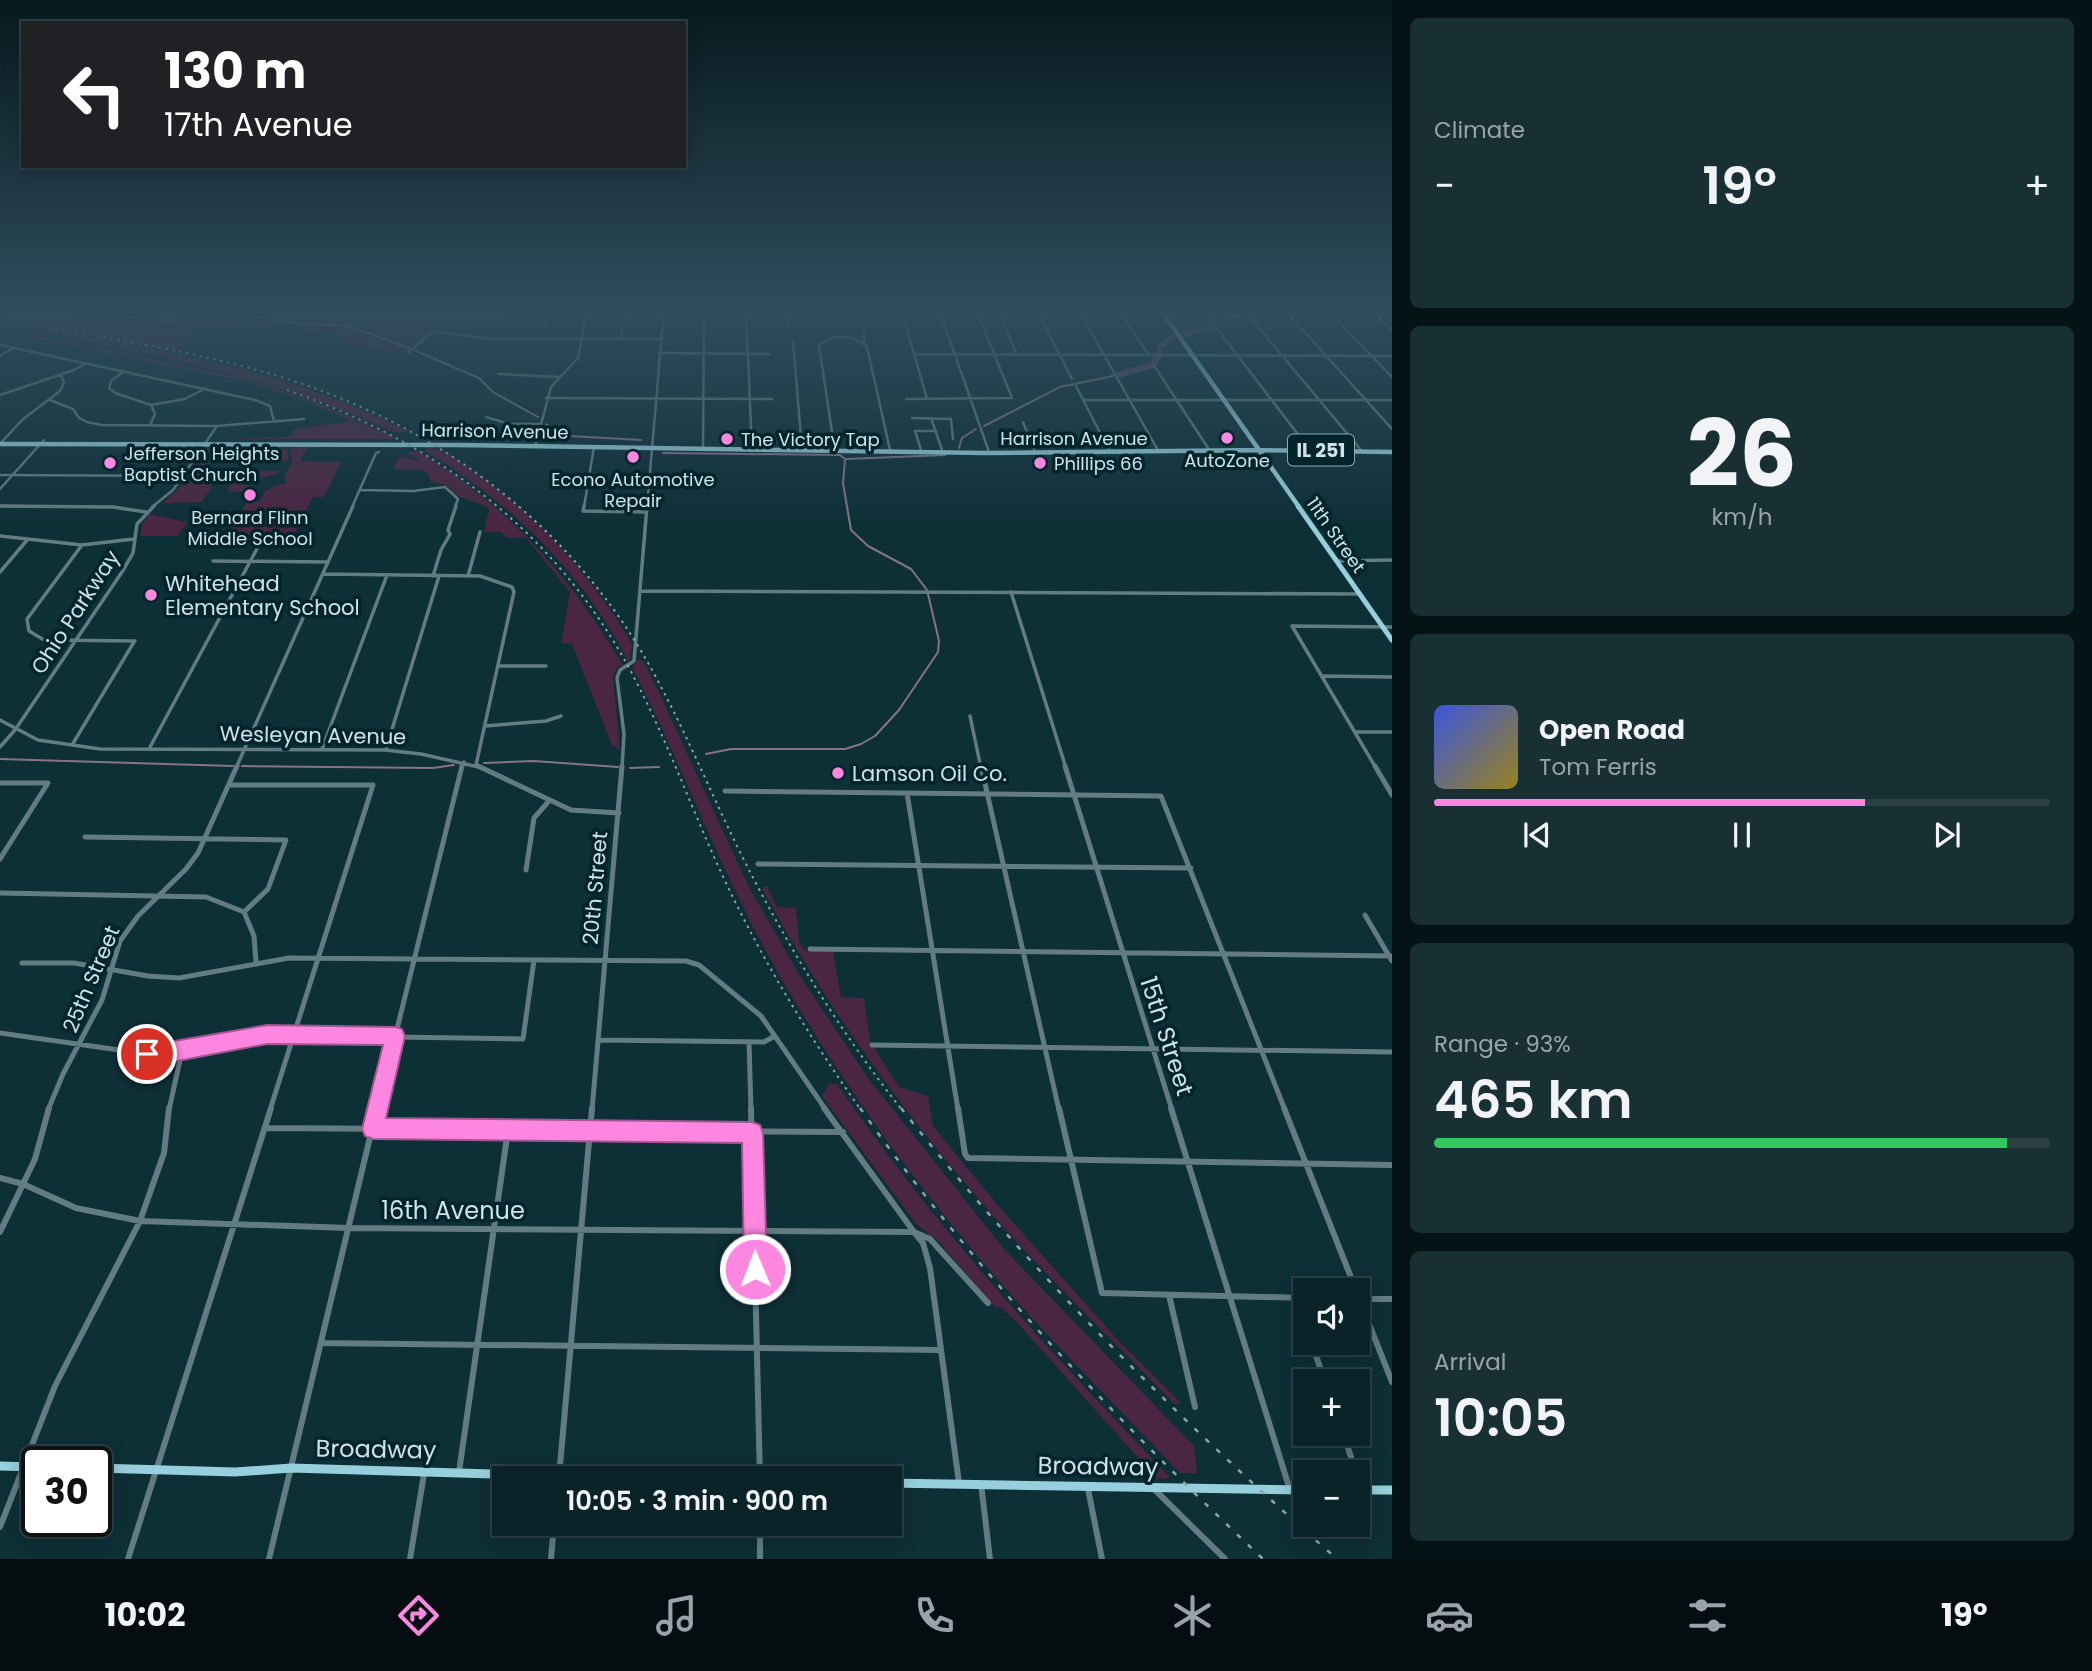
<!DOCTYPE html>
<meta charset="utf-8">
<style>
:root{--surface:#0a2328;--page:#182f34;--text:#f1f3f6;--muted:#99a4a8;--line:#2a4045;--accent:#fd86e1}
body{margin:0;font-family:Poppins,sans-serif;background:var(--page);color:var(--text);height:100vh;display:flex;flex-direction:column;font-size:26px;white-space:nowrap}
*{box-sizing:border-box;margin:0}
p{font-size:23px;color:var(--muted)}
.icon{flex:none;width:38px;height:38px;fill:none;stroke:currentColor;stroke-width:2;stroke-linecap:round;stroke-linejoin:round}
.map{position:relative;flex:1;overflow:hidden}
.details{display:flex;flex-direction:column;gap:18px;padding:18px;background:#061316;width:700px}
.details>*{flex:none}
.top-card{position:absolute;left:21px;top:21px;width:665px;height:147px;border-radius:0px;box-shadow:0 4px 18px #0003,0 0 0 2px var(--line);background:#202124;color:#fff;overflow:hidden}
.tools{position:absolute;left:1293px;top:1278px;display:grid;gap:14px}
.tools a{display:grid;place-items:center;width:77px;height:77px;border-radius:0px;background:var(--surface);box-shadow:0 4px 18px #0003,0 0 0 2px var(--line);font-size:35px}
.speed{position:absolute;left:21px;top:1446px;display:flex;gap:14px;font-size:35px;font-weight:700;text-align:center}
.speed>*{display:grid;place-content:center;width:91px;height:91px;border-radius:50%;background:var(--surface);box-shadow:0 4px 18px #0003,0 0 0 2px var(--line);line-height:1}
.speed .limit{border:4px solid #111;border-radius:10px;background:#fff;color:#111}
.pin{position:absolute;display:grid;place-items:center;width:60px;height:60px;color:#fff;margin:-30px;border:4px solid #fff;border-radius:50%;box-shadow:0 2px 7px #0007}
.me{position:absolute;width:77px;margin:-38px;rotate:359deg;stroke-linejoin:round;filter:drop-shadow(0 0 5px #0008)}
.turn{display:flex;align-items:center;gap:24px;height:147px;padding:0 28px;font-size:32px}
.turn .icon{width:91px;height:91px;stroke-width:2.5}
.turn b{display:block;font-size:49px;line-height:60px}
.big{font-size:52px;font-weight:600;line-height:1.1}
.details .card{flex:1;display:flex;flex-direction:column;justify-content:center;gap:10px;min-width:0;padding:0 24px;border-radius:10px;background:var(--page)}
.details .dial{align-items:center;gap:0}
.dial b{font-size:91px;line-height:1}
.song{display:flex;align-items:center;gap:21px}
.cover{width:84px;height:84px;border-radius:10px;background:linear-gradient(135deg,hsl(230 70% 55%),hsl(50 70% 35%))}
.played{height:7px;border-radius:4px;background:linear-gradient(90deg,var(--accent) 70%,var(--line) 70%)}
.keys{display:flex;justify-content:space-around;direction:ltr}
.heat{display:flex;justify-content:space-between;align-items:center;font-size:38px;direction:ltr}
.charge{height:10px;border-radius:5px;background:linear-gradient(90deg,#34c759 93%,var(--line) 0)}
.trip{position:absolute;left:492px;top:1466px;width:410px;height:70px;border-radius:0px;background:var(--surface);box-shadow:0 4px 18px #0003,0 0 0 2px var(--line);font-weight:600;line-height:70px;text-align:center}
.menu{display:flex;height:112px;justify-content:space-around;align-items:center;background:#040e10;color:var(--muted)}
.menu .icon{width:49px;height:49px}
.menu .active{color:var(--accent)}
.menu b{font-size:32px;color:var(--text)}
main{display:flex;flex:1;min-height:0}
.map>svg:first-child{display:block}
</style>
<main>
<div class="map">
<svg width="1392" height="1559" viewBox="0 0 1392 1559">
<rect width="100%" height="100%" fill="#0d2f36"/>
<path fill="#4b2642" d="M 0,309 L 39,309 L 161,322 L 214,316 L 250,316 L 273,323 L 351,327 L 408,348 L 408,351 C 395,354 353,346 339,341 L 341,334 L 245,327 L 197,330 L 178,352 L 0,317 Z
M 60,309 L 295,309 L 338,315 L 328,309 L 509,309 L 508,312 L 393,313 L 392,317 L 435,318 L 432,327 L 434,331 L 414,347 L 356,325 L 277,321 L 260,314 L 213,313 L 167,320 Z
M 0,320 C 138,347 283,365 408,432 L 395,433 C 268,372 137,352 0,325 Z
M 0,328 L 244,378 L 318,403 L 398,439 L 212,439 L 290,437 L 295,429 L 351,421 L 309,402 L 248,382 L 0,331 Z
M 308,446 L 300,461 L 341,462 L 324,497 L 313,497 L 291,540 L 224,539 L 246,503 L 260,501 L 266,490 L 272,490 L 268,488 L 286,483 L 284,477 L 292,462 L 291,449 Z
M 207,448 L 228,449 L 197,473 L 211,477 L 215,473 L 219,474 L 202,502 L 163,503 L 182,485 Z
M 428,448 C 444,448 458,461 471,470 C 536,515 592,575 632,644 L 629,663 C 584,574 510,502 425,451 Z
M 229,449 L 287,449 L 289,460 L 274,462 L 276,456 C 263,456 255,462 242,462 L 242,457 L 227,453 Z
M 416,450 C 507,505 569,574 623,665 L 617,667 L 613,677 L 620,751 L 612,745 L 572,644 L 561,643 L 570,592 L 526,538 L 507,538 L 501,532 L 484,532 L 489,509 C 479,501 472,502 461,497 C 445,489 455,485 430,482 L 430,477 L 424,470 L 393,469 L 399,456 L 419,461 L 416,457 L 405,454 Z
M 280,469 L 282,469 L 276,474 L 251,481 L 246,491 L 228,492 L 230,481 L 228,481 L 234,471 L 278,471 Z
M 150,514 L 186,522 L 187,523 L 178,536 L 140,536 L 142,524 Z
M 638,660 L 643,660 L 655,684 L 748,885 L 800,976 L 868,1078 L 1004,1249 L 1194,1446 L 1197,1473 L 1180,1473 C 1110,1399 1036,1327 971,1248 C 895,1157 825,1058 767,953 C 716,861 681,761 632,667 Z
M 767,886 L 777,907 L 796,908 L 799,943 L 806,951 L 833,951 L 841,997 L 864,998 L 870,1041 L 899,1087 L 928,1096 L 933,1126 L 995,1202 L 1116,1338 L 1181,1403 L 1174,1404 C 1131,1359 1087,1316 1044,1271 C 936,1158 836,1026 762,888 Z
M 829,1084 L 837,1084 C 935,1227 1051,1354 1171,1478 L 1157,1479 L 1015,1320 L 1000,1307 L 995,1307 L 938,1241 L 916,1224 L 822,1096 Z"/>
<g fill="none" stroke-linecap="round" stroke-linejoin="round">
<path stroke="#897289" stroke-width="2" d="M 48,309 L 166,321 L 220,314 L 253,315 L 276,322 L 349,326 L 409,348
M 416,351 L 479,378 L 493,392 L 538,417
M 546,424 L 559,433 L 570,436 L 641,440
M 984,426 L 1060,387 L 1113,376
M 959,448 L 962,438 L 976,429
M 663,453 L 840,455 L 845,459
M 846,459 L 945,455
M 845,460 L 843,483 L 851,530 L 868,546 L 911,569 L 927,590
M 706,754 L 731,749 L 845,749 L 861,744 L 875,736 L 899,710 L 938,652 L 939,641 L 928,594
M 0,759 L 233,766
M 484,763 L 534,761 L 618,767
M 242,766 L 433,768 L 454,765
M 630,768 L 659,767"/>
<path stroke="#6b4261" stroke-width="6" d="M 1184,334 L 1227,324 L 1233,317
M 1159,353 L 1160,346 L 1174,336
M 1118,375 L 1153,365 L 1159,356"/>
<path stroke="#627c82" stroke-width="2.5" d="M 746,309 L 752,451
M 786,309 L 788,324
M 901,309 L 927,399
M 939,309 L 989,452
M 997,309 L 1017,355
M 1036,309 L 1072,379
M 1078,309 L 1159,452
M 1118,309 L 1148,354
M 1202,309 L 1214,325
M 1284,309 L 1392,429
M 1326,309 L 1392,377
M 1370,309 L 1392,330
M 510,313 L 1392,316
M 1249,316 L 1361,450
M 508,321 L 512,309
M 624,323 L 626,309
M 545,325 L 550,309
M 1218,330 L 1310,450
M 864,333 L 864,343
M 621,339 L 622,331
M 793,342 L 802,449
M 0,345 L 255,400 L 270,406 L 274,421
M 409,352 L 431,333 L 438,332 L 493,339 L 660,339
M 659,353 L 770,354
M 914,354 L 1392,356
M 0,356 L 13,348
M 1155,367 L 1212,454
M 123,372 L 111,381 L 109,388 L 115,393 L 151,405 L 155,414 L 150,425
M 498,374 L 558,377
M 1076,386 L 1110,452
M 0,395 L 74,370 L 86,363
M 546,398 L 772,399
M 906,399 L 1012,398 L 976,309
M 50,400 L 73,409 L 79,418 L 87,422 L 102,425 L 217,426 L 304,419
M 1083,400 L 1392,400
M 151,405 L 185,399 L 206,388
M 486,417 L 509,424 L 540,424
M 912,418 L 951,419 L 953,439
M 931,418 L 942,450
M 1023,422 L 1035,452
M 536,443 L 551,387 L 578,358 L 587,309
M 0,444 L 22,420 L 60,391 L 64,382 L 61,375
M 703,447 L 704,309
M 921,450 L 915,431 L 936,431
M 835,452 L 819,345 C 834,333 853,334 867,347 L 890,450
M 0,475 L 182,476
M 0,489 L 44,440
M 360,490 L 413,491 L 445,487 L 458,499 L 455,507
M 0,506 L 116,507
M 152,507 L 173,490 L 217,426
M 352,507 L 376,453 L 379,452
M 584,507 L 594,447
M 647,507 L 664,309"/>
<path stroke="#627c82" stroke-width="3.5" d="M 0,506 L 113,507 L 146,512
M 584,506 L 583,511 L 646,512
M 0,536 L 82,545 L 134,539
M 82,545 L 27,619 L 29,631 L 44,640 L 135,641
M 213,561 L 327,562
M 1337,561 L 1392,560
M 0,572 L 28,539
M 323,574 L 480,576 L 512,587 L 514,592 L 476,765
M 433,576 L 441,550 L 450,534 L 448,530 L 456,506
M 468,576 L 480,532
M 640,591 L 1360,594
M 1011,592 L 1066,768
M 1292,626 L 1376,768
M 1292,626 L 1392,627
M 499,666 L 546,666
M 1323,676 L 1392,677
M 970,716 L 981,768
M 0,720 L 38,740 L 100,749 L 385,750 L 421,754 L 483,768
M 485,726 L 546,721 L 561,716
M 1357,732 L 1392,732
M 72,745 L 134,642
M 0,747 L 15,730 L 122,572 L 133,553 L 137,524 L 154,506
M 149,749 L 259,545
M 322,749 L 387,575
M 386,749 L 439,576
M 236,768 L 353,506
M 461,768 L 464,762
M 622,768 L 624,734 L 617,678 L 620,670 L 634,661 L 647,506"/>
<path stroke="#627c82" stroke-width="5" d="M 478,766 L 571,810 L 619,813
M 981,766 L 1059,1110
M 1065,766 L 1172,1110
M 1375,766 L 1392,795
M 0,783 L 47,783
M 229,785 L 373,785 L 270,1110
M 725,791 L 1161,796 L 1285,1110
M 907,793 L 958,1110
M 85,837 L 286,840 L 268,889 L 244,912
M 0,859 L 48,783
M 758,864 L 1191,868
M 526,870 L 534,818 L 549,801
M 0,893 L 206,897 L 244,912 L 254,936 L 256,962
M 1365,915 L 1392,961
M 810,949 L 1392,956
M 22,963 L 74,963 L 148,976 L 179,978 L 289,958 L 686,961 L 699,965 L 761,1016 L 826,1110
M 0,1033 L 147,1054 L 167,1053 L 267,1035 L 523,1039 L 534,960
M 599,1040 L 764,1042 L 773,1037
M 749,1042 L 751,1110
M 872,1045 L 1392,1052
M 48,1110 L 63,1074 L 102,1000 L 120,941 L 138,916 L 186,869 L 198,853 L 237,766
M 169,1110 L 182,1051
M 377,1110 L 462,766
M 592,1110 L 622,766"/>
<path stroke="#627c82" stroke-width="6" d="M 751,1108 L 760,1479
M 824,1108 L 914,1232 L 930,1239 L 988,1303
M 958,1108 L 965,1154 L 968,1158 L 1392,1165
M 1059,1108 L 1102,1293 L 1306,1298
M 1171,1108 L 1290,1490
M 1284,1108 L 1356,1290
M 265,1128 L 843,1132
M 0,1178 L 23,1184 L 76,1208 L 140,1221 L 349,1228 L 914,1232 L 923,1243 L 930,1268 L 959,1483
M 0,1232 L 35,1159 L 49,1108
M 1169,1295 L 1195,1407
M 1358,1296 L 1392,1382
M 1296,1298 L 1306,1325
M 1358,1299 L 1392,1299
M 1311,1342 L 1325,1381
M 321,1343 L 941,1350
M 1343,1433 L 1356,1472
M 459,1472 L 508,1130
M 1358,1476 L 1362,1489
M 559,1477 L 592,1108
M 981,1484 L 990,1559
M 1153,1488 L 1225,1559
M 1088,1489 L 1102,1559
M 760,1524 L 760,1559
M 0,1527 L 55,1386 L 140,1221 L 164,1153 L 169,1108
M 128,1559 L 271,1108
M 269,1559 L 377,1108
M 410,1559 L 424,1474
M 551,1559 L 554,1524"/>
<path stroke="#97cfdc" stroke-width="4.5" d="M 1160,309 L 1299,507
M 0,444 L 456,445 L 985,453 L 1259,450 L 1392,452"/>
<path stroke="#97cfdc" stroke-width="5" d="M 1298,506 L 1392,640"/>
<path stroke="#97cfdc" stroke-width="9" d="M 0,1466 L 37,1467
M 96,1468 L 235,1472 L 291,1468 L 655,1479
M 889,1483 L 1306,1490
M 1358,1490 L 1392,1490"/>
<path stroke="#8ca4a9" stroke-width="2" stroke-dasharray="2.5 4.5" stroke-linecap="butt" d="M 0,319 C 90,336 182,348 271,374 C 436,422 577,527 658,681 C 690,741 716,805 747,866 C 791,952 842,1034 902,1110
M 287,390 C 434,442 551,527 628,666 C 666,736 692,811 726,883 C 764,963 810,1038 861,1110"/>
<path stroke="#8ca4a9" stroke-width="2.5" stroke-dasharray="5 10" stroke-linecap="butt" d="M 860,1108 C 977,1274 1116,1420 1263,1559
M 901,1108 C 1030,1272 1180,1421 1337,1559"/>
</g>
<linearGradient id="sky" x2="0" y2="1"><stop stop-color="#071a1e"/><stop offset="0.59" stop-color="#2f4d5d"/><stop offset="1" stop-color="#2f4d5d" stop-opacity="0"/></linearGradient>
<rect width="1392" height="527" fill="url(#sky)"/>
<path fill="#fd86e1" stroke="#a45792" stroke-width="2" d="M 267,1025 L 396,1027 L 402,1029 L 405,1036 L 386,1118 L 752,1122 L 760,1125 L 763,1133 L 767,1269 L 763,1278 L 755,1281 L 747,1278 L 744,1269 L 742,1143 L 373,1139 L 365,1136 L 362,1129 L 383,1045 L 267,1044 L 167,1063 L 147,1063 L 140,1061 L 137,1054 L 140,1047 Z"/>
<g fill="#fd86e1" stroke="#02252c" stroke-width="2.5">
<circle cx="1227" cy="438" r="7"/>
<circle cx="727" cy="439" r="7"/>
<circle cx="633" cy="457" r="7"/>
<circle cx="110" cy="463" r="7"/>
<circle cx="1040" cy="463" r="7"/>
<circle cx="250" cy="495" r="7"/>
<circle cx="151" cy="595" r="7"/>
<circle cx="838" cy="773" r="7"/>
</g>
<g text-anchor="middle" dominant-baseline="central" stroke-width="7" stroke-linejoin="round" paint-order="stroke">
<g font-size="18" fill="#d0e2e7" stroke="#02252c">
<text transform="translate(495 431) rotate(1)">Harrison Avenue</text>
<text x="1074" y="438">Harrison Avenue</text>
<text transform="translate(1336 535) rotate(55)">11th Street</text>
</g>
<g font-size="18" fill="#d0e2e7" stroke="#02252c" text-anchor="start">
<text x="741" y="439">The Victory Tap</text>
<text x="124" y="453">Jefferson Heights<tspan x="124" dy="21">Baptist Church</tspan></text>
<text x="1227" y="460" text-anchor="middle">AutoZone</text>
<text x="1054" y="463">Phillips 66</text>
<text x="633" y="479" text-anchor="middle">Econo Automotive<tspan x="633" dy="21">Repair</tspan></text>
<text x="250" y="517" text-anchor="middle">Bernard Flinn<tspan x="250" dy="21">Middle School</tspan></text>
</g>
<rect fill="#02252c" stroke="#92a9af" stroke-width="2" x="1288" y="434.5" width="66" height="31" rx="5"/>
<g font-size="19" font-weight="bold" fill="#d0e2e7">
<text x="1321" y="450">IL 251</text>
</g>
<g font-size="21" fill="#d0e2e7" stroke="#02252c" text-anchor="start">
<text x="165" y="583">Whitehead<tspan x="165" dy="24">Elementary School</tspan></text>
<text x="852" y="773">Lamson Oil Co.</text>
</g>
<g font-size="21" fill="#d0e2e7" stroke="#02252c">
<text transform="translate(75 612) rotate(-57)">Ohio Parkway</text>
<text transform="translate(313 735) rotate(1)">Wesleyan Avenue</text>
<text transform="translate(595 888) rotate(-85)">20th Street</text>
<text transform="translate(91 979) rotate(-67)">25th Street</text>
</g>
<g font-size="24" fill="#d0e2e7" stroke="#02252c">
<text transform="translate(1167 1036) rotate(72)">15th Street</text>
<text x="453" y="1210">16th Avenue</text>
<text transform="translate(376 1449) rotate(1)">Broadway</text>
<text transform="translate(1098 1466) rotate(1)">Broadway</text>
</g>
</g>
</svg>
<div class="tools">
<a><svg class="icon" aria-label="sound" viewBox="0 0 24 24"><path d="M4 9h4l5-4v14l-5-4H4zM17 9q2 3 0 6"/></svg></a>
<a>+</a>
<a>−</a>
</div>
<div class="speed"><div class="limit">30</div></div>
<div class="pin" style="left:147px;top:1054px;background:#d93025"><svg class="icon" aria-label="arrive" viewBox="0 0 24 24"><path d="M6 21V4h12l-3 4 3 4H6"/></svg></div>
<svg class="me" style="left:755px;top:1269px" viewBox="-20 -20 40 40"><circle r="17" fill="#fd86e1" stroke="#fff" stroke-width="3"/><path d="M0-11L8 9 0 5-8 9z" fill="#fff"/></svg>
<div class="trip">10:05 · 3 min · 900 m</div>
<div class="top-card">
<div class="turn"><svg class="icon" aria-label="left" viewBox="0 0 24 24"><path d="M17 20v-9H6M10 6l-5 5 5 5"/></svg><div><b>130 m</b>17th Avenue</div></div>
</div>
</div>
<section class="details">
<div class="card"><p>Climate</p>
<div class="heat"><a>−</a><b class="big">19°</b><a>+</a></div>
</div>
<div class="card dial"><b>26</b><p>km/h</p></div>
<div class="card">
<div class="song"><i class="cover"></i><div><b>Open Road</b><p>Tom Ferris</p></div></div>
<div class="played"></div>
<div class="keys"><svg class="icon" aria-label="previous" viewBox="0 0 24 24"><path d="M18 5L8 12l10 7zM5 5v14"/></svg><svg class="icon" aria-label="pause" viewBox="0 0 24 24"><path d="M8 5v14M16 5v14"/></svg><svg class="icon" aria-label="next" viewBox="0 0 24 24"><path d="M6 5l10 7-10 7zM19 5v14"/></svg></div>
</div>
<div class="card"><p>Range · 93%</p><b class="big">465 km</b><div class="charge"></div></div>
<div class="card"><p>Arrival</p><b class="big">10:05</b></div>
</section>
</main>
<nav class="menu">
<b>10:02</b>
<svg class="icon active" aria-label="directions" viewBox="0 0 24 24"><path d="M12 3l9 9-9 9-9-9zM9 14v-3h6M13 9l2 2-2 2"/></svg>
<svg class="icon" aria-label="music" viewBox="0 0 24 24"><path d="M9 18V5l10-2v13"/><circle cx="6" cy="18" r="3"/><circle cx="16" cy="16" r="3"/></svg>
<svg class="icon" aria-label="phone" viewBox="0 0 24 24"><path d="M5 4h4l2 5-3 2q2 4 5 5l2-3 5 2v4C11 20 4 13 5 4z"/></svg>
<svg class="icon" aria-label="climate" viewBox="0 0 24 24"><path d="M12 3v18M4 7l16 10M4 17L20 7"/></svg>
<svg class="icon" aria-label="car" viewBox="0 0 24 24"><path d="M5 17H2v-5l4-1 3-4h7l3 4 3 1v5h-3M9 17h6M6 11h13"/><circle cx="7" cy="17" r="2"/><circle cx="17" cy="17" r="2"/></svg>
<svg class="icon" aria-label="filters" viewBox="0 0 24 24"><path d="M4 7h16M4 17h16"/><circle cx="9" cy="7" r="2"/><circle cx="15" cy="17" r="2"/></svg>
<b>19°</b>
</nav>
